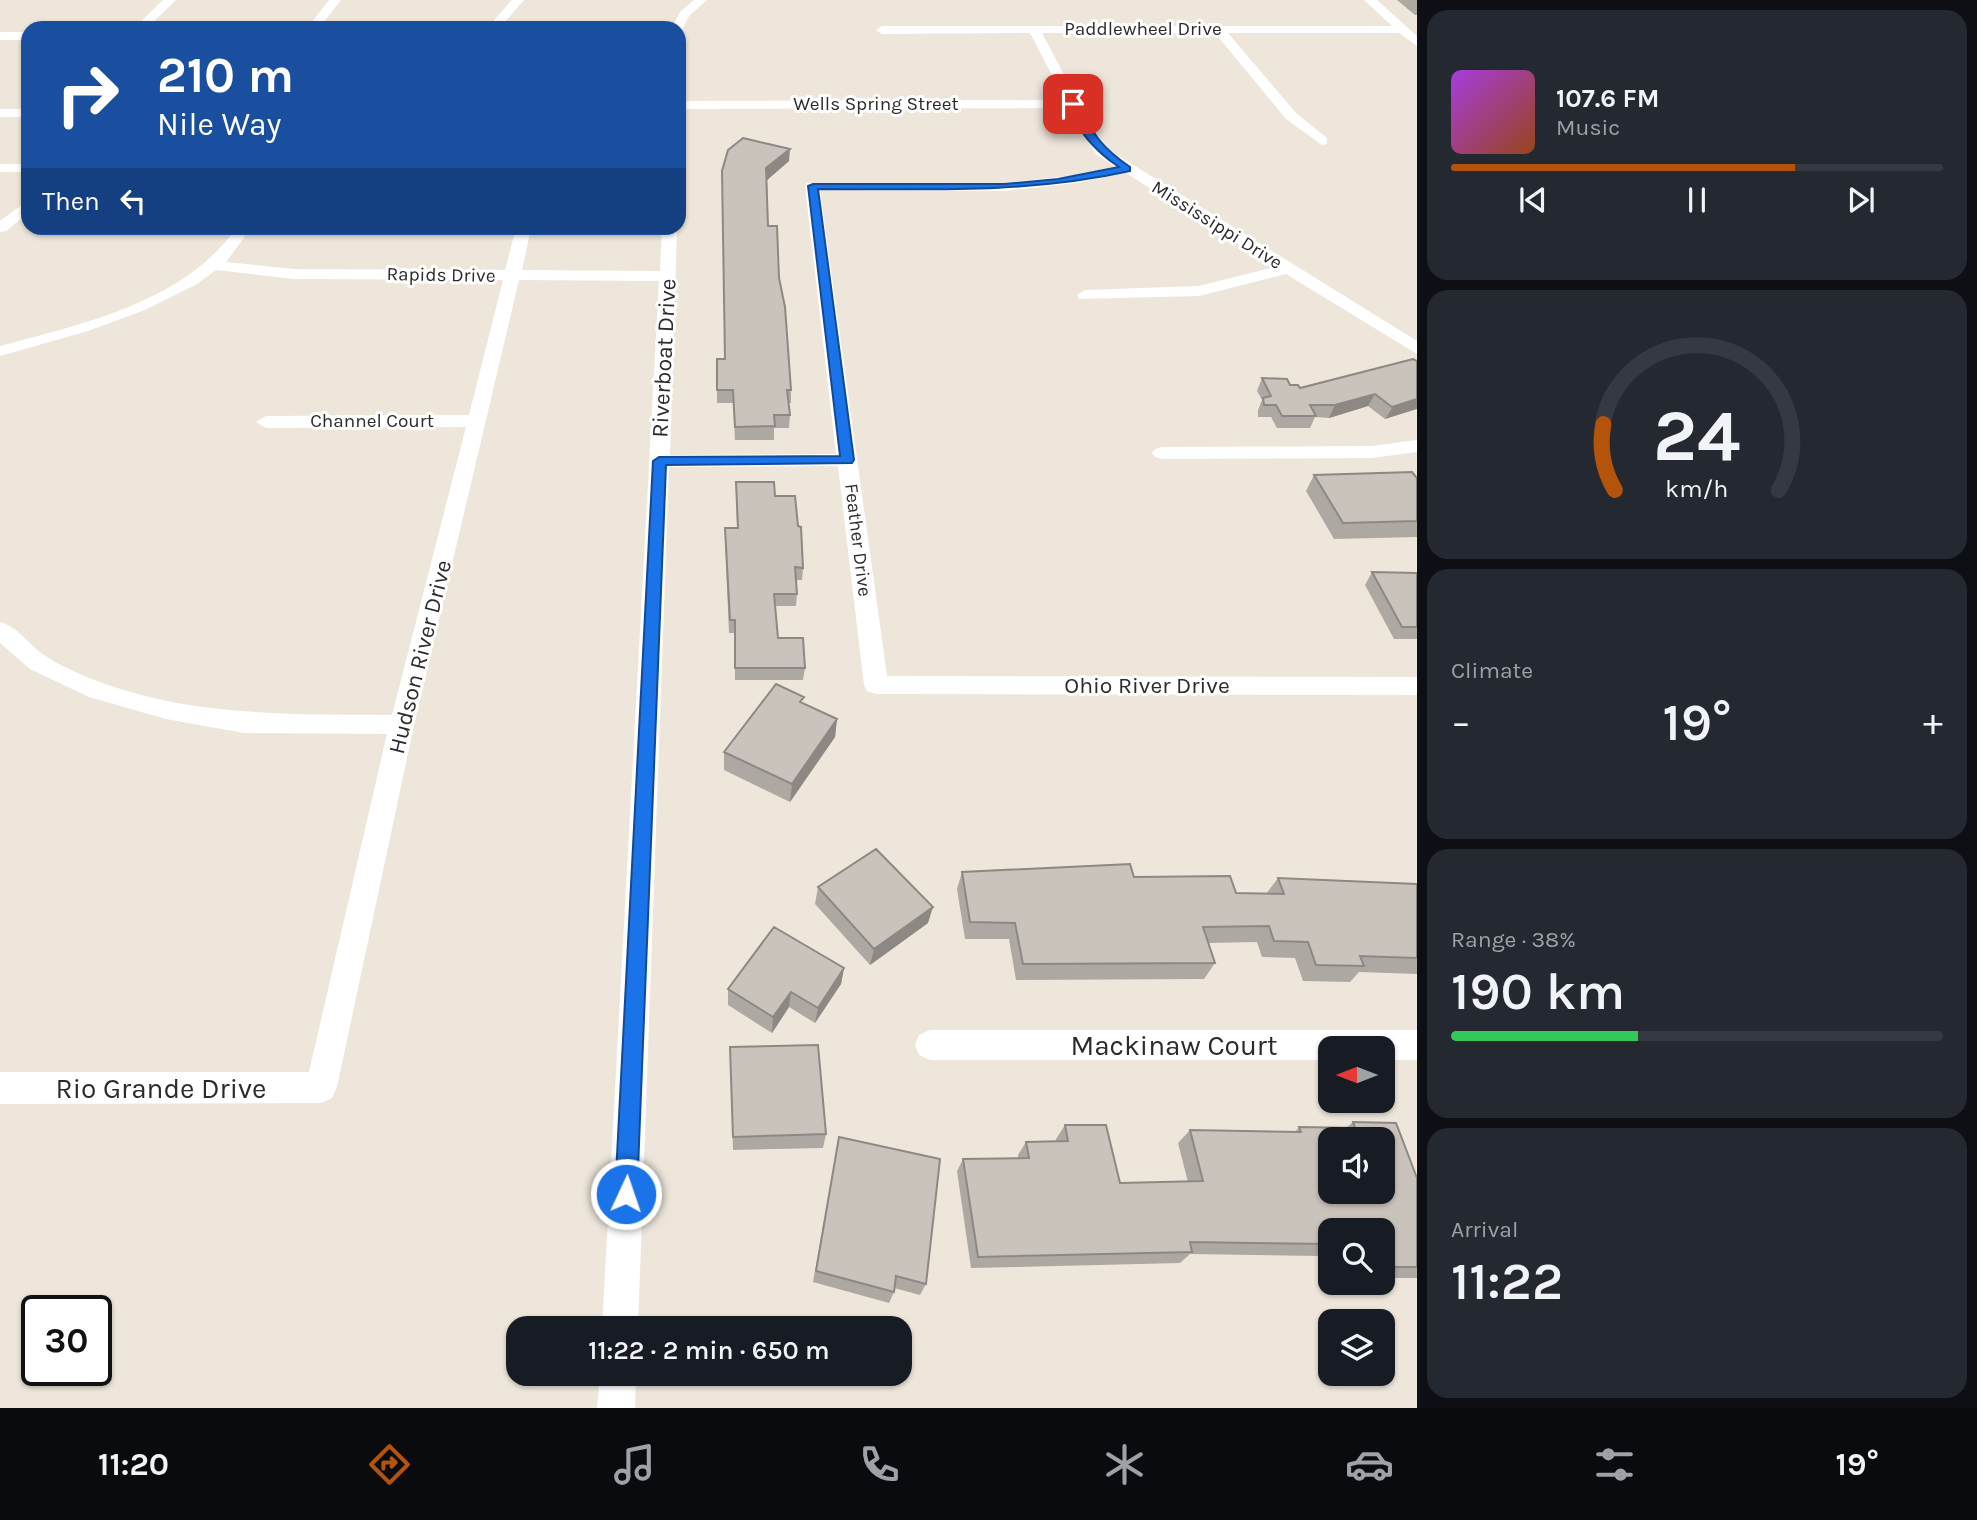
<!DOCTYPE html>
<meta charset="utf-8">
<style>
:root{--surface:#171b24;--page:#242831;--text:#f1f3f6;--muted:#9ea1a6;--line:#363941;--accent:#b45309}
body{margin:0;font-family:Karla,sans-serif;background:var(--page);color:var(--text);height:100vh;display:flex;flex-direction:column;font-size:26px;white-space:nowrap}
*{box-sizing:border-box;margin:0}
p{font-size:23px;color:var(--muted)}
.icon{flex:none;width:38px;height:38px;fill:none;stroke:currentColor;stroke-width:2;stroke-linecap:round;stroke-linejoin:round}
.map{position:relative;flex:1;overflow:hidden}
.drawer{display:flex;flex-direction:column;gap:10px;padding:10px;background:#0d0f14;width:560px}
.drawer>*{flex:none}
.guide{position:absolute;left:21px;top:21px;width:665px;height:214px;border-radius:21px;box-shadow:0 2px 5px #0004;background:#1a4fa0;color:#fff;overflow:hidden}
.needle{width:46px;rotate:270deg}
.controls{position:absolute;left:1318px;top:1036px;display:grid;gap:14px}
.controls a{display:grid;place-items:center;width:77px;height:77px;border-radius:14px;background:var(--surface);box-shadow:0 2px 5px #0004;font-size:35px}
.speed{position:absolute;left:21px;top:1295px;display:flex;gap:14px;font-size:35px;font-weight:700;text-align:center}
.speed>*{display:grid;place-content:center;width:91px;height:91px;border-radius:50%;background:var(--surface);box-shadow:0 2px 5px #0004;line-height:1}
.speed .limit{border:4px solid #111;border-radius:10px;background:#fff;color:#111}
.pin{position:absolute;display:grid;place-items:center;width:60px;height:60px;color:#fff;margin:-30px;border-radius:14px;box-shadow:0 4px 10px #0006}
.me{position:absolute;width:77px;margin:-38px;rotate:3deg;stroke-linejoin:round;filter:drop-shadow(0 0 5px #0008)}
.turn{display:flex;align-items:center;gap:24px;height:147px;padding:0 21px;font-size:32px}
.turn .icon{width:91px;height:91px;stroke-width:2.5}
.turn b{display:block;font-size:49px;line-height:60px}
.then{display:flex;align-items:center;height:66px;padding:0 21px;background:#0003;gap:14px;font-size:26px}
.big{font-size:52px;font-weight:600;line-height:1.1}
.drawer .tile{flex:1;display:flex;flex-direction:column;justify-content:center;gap:10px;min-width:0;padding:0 24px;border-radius:21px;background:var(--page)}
.drawer .dial{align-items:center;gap:0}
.dial svg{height:182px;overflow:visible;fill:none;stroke:var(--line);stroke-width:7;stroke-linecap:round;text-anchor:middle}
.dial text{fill:var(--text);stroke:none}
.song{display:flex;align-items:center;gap:21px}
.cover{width:84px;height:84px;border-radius:10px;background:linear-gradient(135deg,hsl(280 70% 55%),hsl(20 70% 35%))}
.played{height:7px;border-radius:4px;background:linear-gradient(90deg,var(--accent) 70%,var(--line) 70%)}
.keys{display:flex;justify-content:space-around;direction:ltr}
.heat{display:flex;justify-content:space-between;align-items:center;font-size:38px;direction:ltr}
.charge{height:10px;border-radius:5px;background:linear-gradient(90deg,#34c759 38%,var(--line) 0)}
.trip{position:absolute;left:506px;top:1316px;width:406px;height:70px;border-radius:21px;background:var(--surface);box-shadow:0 2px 5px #0004;font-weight:600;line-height:70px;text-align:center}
.menu{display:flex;height:112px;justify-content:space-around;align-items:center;background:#090b0e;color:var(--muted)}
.menu .icon{width:49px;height:49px}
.menu .selected{color:var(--accent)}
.menu b{font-size:32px;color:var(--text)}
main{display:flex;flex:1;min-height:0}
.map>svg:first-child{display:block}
</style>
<main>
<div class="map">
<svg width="1417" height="1408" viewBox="0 0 1417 1408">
<rect width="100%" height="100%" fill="#eee6db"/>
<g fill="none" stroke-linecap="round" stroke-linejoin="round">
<path fill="#fff" fill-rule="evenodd" d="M 163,0 L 176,0 L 147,28 L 134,28 Z
M 329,0 L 341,0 L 319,28 L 307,28 Z
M 512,0 L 524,0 L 505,22 L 503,28 L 491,28 L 495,19 Z
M 694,0 L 707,0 L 689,16 L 682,30 L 672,28 L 680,12 Z
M 1364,0 L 1377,0 L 1417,36 L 1417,46 L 1399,33 L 1228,33 L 1296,113 L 1327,138 L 1327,144 L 1322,145 L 1286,119 L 1215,33 L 1042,33 L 1097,137 L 1106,148 L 1417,341 L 1417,354 L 1286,274 L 1199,296 L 1079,299 L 1077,295 L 1085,290 L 1199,286 L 1275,267 L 1126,173 L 1076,183 L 1004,191 L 820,190 L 887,676 L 1417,677 L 1417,695 L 876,694 L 867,691 L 864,685 L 838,466 L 669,467 L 638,1328 L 602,1328 L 659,281 L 519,280 L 414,725 L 337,1087 L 332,1098 L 321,1103 L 0,1104 L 0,1072 L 309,1072 L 387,734 L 244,733 L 166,719 L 89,697 L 30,669 L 0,643 L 0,622 C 19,627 30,647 47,657 C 64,668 86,677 105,684 C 198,717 295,714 392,715 L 466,427 L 266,428 L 256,422 L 266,416 L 469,415 L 503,280 L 294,279 L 216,270 L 197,284 L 145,310 L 88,331 L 0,356 L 0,346 C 82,324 185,302 236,228 L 251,228 L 226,262 L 294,269 L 505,270 L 516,228 L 531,228 L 522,270 L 660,271 L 662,228 L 677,228 L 670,455 L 836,454 L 805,186 L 807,183 L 1004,183 L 1076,175 L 1116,167 L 1096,154 L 1069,108 L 679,109 L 679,101 L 1065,100 L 1030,33 L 882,34 L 876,30 L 882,26 L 1392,26 Z
M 0,32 L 28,32 L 28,40 L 0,40 Z
M 0,109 L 28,109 L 28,117 L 0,117 Z
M 0,164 L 28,164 L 28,172 L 0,172 Z
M 28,200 L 28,213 L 6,231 L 0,232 L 0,221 Z
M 1417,440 L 1417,452 L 1372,458 L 1162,459 L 1155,457 L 1152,453 L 1155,449 L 1162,447 L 1372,446 Z
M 930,1030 L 1417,1030 L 1417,1060 L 1382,1060 L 1382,1048 L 1330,1048 L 1330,1060 L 930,1060 L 919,1055 L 915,1045 L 919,1035 Z
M 600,1374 L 636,1374 L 635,1408 L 597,1408 Z"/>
</g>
<path fill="#ada8a1" d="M 1397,0 L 1417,0 L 1417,15 L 1415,15 Z
M 789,161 L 767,180 L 768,226 L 779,278 L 791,390 L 791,403 L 789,403 L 790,415 L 789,428 L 774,428 L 774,440 L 735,440 L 733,403 L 717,403 L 717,359 L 725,359 L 722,171 Z
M 1417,361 L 1385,419 L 1368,406 L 1329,418 L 1315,417 L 1310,428 L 1277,428 L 1271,417 L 1258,417 L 1258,410 L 1262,400 L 1257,391 L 1262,378 L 1300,388 Z
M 1314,475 L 1417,478 L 1417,537 L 1334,539 L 1306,491 Z
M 736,482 L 775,496 L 803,568 L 802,580 L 796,580 L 797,594 L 796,606 L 775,606 L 778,638 L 805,668 L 803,680 L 735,680 L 735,633 L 729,633 L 725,540 L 725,528 L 737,528 Z
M 1372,572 L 1417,573 L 1417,639 L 1394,639 L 1365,585 Z
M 803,704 L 837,719 L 835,737 L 790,802 L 724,770 L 724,752 Z
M 962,872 L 1134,877 L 1236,893 L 1266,894 L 1278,878 L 1417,884 L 1417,974 L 1359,972 L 1350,982 L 1303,981 L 1295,958 L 1262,957 L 1257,942 L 1208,943 L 1215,963 L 1204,979 L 1016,980 L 1009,939 L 965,939 L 957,889 Z
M 818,887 L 928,923 L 870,965 L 815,904 Z
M 844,968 L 841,984 L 815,1023 L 789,1007 L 772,1033 L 728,1005 L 728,989 Z
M 730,1047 L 826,1134 L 823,1148 L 733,1150 Z
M 1353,1122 L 1417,1178 L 1417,1278 L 1382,1278 L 1382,1230 L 1330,1230 L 1330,1277 L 1328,1277 L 1321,1256 L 1190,1254 L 1180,1263 L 971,1268 L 957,1171 L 963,1159 L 1018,1158 L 1018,1155 L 1026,1142 L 1056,1141 L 1056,1139 L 1065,1125 L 1120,1183 L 1188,1182 L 1178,1143 L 1190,1130 L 1295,1132 L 1299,1127 L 1346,1128 Z
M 839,1137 L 926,1284 L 920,1295 L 894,1288 L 894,1292 L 889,1303 L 813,1282 Z"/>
<path fill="#8d8883" d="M 790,149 L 789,161 L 766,181 L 766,168 Z
M 1375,394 L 1368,406 L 1329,418 L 1335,405 Z
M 1417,399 L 1417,409 L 1385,419 L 1392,407 Z
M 837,719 L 835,737 L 790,802 L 792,784 Z
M 933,907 L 928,923 L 870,965 L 874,949 Z
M 844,968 L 841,984 L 815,1023 L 818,1008 Z
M 791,992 L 789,1007 L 772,1033 L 773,1017 Z"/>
<path fill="#c9c3bb" stroke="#8d8883" stroke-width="2" fill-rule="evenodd" d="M 743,138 L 790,149 L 766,168 L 768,226 L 777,226 L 779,278 L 785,307 L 791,390 L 787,390 L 790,415 L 774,415 L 775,426 L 735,427 L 733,390 L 717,390 L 717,359 L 725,359 L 722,171 L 728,150 Z
M 1413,359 L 1417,361 L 1417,399 L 1392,407 L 1375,394 L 1335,405 L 1310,405 L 1316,416 L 1282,416 L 1276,405 L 1264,405 L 1263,398 L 1271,396 L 1262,378 L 1287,379 L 1290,385 L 1298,385 L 1300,388 Z
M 1412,472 L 1417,478 L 1417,521 L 1343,523 L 1314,475 Z
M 736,482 L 774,482 L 775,496 L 795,496 L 798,526 L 801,527 L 803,568 L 795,567 L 797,594 L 774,594 L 778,638 L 803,638 L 805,668 L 735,668 L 735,620 L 730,620 L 725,528 L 738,528 Z
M 1372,572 L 1417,573 L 1417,627 L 1402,627 Z
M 776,684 L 804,697 L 800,702 L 837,719 L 792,784 L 724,752 Z
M 876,849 L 933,907 L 874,949 L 818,887 Z
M 1130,864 L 1134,877 L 1230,876 L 1236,893 L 1284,894 L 1278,878 L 1417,884 L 1417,958 L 1360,956 L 1364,966 L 1316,965 L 1308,942 L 1274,941 L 1269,926 L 1203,927 L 1215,963 L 1023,964 L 1015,923 L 970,922 L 962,872 Z
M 774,927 L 844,968 L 818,1008 L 791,992 L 773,1017 L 728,989 Z
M 818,1045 L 826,1134 L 733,1137 L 730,1047 Z
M 1353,1122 L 1396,1123 L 1417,1178 L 1417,1267 L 1382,1267 L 1382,1230 L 1330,1230 L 1330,1244 L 1190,1242 L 1192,1252 L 978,1257 L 963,1159 L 1029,1158 L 1026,1142 L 1068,1141 L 1065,1125 L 1106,1125 L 1120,1183 L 1203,1181 L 1190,1130 L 1301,1132 L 1299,1127 L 1355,1128 ZM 1330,1139 L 1382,1139 L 1382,1192 L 1330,1192 Z
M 839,1137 L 940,1159 L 926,1284 L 896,1276 L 894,1292 L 816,1271 Z"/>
<path fill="#1a73e8" stroke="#114b97" stroke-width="2" d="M 1070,102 L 1076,102 C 1095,135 1098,145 1130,167 L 1130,171 C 1027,194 923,189 818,189 L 854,460 L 852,463 L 666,465 L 637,1194 L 634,1202 L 626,1205 L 618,1202 L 615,1194 L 653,461 L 659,457 L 840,456 L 808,186 L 813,184 L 1004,184 L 1058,179 L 1119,167 C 1098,153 1072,128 1070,102 Z"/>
<g text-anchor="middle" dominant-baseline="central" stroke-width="6" stroke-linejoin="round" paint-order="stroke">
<g font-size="19" fill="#2b2b2b" stroke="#fff">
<text x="1143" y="29">Paddlewheel Drive</text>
<text x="876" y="104">Wells Spring Street</text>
<text transform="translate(1217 225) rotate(32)">Mississippi Drive</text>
<text transform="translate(441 275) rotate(1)">Rapids Drive</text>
<text x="372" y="421">Channel Court</text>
<text transform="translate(858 540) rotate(83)">Feather Drive</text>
</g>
<g font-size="23" fill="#2b2b2b" stroke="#fff">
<text transform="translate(664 358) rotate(-87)">Riverboat Drive</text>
<text transform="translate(420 657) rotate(-76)">Hudson River Drive</text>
<text x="1147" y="685">Ohio River Drive</text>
</g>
<g font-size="28" fill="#2b2b2b" stroke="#fff">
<text x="1174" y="1045">Mackinaw Court</text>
<text x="161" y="1088">Rio Grande Drive</text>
</g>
</g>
</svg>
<div class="controls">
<a><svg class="needle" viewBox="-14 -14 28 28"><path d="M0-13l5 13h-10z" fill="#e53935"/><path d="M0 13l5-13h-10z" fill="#9ea1a6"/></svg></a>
<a><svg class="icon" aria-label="sound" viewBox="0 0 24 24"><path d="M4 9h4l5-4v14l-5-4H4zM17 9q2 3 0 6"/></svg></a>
<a><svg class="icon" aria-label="search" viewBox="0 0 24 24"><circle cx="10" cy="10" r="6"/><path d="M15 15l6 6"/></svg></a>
<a><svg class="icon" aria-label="layers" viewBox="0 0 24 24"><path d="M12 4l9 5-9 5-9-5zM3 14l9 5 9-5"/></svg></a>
</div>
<div class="speed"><div class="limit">30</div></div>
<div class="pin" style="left:1073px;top:104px;background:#d93025"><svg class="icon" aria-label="arrive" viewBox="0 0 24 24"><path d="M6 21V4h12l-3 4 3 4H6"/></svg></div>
<svg class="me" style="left:626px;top:1194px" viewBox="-20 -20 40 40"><circle r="17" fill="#1a73e8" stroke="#fff" stroke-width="3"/><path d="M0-11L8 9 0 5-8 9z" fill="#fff"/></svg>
<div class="trip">11:22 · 2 min · 650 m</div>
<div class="guide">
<div class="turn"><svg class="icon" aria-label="right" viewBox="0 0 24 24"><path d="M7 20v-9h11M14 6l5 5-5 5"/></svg><div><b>210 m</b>Nile Way</div></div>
<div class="then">Then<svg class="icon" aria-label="left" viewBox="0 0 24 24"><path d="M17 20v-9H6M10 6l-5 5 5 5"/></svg></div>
</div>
</div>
<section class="drawer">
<div class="tile">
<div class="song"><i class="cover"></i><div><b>107.6 FM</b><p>Music</p></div></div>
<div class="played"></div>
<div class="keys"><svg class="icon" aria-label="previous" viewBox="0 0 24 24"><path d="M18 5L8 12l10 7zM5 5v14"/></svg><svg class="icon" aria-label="pause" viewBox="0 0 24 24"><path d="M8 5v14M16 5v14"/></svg><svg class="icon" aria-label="next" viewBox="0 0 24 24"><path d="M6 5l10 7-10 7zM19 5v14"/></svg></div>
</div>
<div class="tile dial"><svg viewBox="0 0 100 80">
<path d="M14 69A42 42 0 1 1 86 69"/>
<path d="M14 69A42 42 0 0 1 9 40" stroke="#b45309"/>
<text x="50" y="56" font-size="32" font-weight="700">24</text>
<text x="50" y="72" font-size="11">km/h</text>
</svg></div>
<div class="tile"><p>Climate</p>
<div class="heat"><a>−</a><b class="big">19°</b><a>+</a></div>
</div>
<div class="tile"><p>Range · 38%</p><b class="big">190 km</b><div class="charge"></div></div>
<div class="tile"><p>Arrival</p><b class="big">11:22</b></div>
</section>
</main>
<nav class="menu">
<b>11:20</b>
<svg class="icon selected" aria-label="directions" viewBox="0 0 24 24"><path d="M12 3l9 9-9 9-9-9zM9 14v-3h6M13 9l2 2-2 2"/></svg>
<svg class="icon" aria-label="music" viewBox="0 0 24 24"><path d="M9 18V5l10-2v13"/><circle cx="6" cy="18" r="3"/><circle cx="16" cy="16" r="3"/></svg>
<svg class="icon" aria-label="phone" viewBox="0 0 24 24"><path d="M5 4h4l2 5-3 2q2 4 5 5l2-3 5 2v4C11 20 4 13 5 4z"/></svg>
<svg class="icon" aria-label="climate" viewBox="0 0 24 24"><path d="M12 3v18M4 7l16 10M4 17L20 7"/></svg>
<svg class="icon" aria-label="car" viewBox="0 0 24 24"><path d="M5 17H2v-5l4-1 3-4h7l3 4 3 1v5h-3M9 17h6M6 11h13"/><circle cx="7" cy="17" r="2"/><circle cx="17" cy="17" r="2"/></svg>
<svg class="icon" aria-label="filters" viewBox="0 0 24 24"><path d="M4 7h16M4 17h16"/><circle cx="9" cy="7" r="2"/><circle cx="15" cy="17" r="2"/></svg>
<b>19°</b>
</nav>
